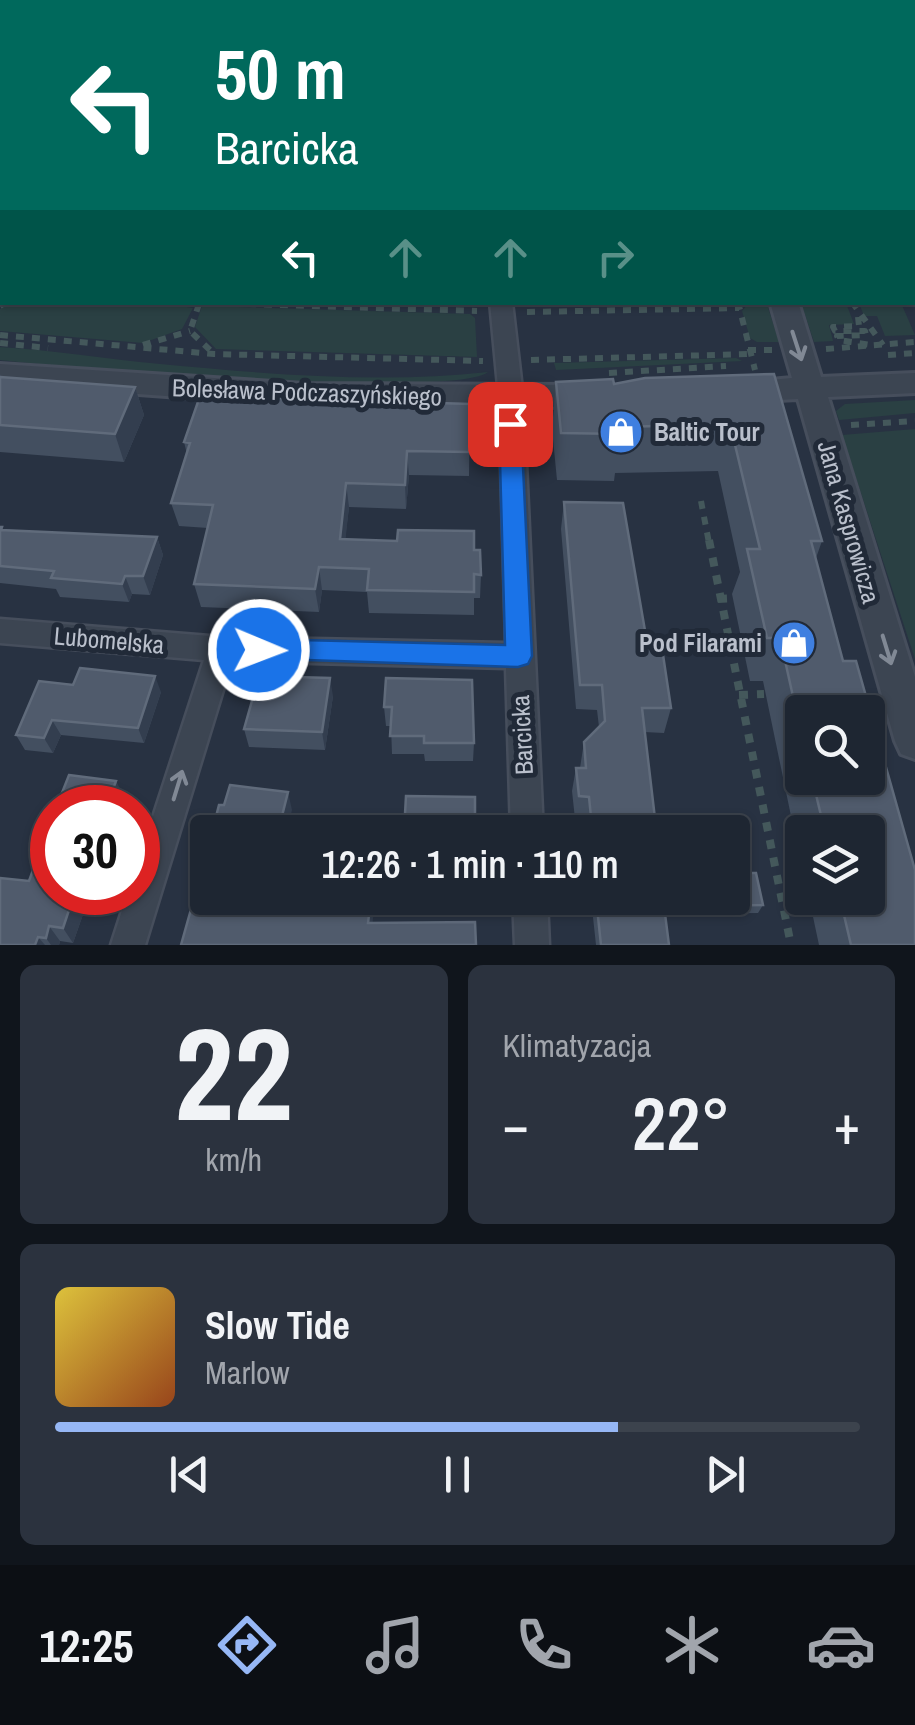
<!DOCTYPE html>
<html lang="pl">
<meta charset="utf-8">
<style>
:root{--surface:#1e2632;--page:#2b323e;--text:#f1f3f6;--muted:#a1a5ac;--line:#3c434d;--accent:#96b7f5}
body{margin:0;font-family:"Archivo Narrow",sans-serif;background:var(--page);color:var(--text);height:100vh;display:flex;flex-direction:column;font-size:38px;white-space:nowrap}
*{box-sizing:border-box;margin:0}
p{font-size:32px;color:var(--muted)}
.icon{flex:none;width:55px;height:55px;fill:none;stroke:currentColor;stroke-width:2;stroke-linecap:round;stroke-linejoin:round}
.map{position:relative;height:945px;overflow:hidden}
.sheet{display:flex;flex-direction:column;gap:20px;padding:20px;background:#10151c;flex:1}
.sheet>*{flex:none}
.guide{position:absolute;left:0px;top:0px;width:915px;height:305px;box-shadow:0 2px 8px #0004,0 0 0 2px var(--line);background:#00695c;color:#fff;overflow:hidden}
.buttons{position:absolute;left:785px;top:695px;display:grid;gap:20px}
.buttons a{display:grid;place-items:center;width:100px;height:100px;border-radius:10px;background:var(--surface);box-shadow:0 2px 8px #0004,0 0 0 2px var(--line);font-size:50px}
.speed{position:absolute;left:30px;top:785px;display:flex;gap:20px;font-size:50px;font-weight:700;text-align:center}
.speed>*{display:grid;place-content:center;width:130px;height:130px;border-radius:50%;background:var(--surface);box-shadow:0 2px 8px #0004,0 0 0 2px var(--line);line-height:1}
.speed .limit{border:15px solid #d22;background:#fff;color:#111}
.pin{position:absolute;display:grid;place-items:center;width:85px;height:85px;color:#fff;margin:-42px;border-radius:20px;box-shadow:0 5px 15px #0006}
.me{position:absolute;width:110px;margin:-55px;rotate:91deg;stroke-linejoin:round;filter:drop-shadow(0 0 8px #0008)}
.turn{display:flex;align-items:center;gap:35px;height:210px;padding:0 50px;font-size:45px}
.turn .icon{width:130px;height:130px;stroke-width:2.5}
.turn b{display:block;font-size:70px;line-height:85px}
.lanes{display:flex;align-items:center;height:95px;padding:0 50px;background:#0003;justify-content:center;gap:50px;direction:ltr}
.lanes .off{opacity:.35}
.big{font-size:75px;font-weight:600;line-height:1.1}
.sheet .card{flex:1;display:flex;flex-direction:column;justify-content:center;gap:15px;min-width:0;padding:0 35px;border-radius:15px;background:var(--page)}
.sheet .dial{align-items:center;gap:0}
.dial b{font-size:130px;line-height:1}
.song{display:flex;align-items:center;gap:30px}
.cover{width:120px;height:120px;border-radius:15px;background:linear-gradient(135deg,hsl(50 70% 55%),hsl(20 70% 35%))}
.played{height:10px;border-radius:5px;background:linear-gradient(90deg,var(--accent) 70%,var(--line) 70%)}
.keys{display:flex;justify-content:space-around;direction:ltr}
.heat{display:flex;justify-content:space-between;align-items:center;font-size:55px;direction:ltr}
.sheet .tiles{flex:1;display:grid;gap:20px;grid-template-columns:1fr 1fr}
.card:last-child{grid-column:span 2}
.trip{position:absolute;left:190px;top:815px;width:560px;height:100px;border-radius:10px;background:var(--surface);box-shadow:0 2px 8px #0004,0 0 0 2px var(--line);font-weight:600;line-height:100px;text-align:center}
.dock{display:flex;height:160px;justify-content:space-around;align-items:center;background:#0c0f14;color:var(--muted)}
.dock .icon{width:70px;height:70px}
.dock .selected{color:var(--accent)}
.dock b{font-size:45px;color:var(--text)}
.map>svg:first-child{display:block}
</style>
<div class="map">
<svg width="915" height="945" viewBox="0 0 915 945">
<rect width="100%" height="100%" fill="#283242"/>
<path fill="#2a4043" d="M 12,302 L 154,302 L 193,308 L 182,329 L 143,343 L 0,331 L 0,309 Z
M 801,303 L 846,303 L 854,324 L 829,325 L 833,341 L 814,342 Z
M 859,303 L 901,303 L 915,335 L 885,336 L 877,316 L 864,316 Z
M 767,304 L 779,342 L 757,342 L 750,338 L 742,311 L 747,305 Z
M 202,306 L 470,314 L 475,318 L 477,357 L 216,349 L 195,327 Z
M 0,347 C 53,350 106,359 160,364 C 267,374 381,384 488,372 C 454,399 67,368 0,360 Z
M 736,358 L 742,361 L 556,370 L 554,363 Z
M 915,400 L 915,413 L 839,420 L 836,411 L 845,404 Z
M 915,429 L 915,659 L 842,435 Z"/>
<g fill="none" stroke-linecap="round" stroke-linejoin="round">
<defs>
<path id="minor" d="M 589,0 L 605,0 L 606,2 L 591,2 Z
M 490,302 L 512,302 L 523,397 L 543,832 L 511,832 L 506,668 L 232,661 L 145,945 L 111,945 L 128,892 L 138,892 L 138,863 L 204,660 L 0,643 L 0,619 L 222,637 L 506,643 L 499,397 Z
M 513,898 L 547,898 L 549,945 L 515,945 Z"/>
<path id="tertiary" d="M 678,0 L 698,0 L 699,2 L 679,2 Z
M 776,0 L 797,0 L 798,2 L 778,2 Z
M 912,276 L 915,277 L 915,300 L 912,299 Z
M 770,302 L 798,302 L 821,377 L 915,373 L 915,393 L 828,397 L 915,677 L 915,759 L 901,754 L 895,741 L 798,399 L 735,402 L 724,398 L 720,391 L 724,384 L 792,378 Z
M 0,364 L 305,384 L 596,385 L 607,388 L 611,396 L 607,404 L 596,407 L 305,406 L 0,384 Z"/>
<path id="secondary" d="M 2,59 L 2,76 L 0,77 L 0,60 Z"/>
</defs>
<use href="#minor" stroke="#464e5c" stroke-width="5"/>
<use href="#tertiary" stroke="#464e5c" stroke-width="6"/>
<use href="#secondary" stroke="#464e5c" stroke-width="4"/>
<path stroke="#44585b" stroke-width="5" stroke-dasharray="5 5" stroke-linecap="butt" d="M 434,0 L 439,2
M 3,2 L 7,0
M 134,2 L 138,0
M 912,199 L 915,204"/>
<path stroke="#44585b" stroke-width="6" stroke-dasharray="8 8" stroke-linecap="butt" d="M 184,302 L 477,311
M 464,302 L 478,305
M 738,302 L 755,370
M 852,302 L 883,345
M 199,304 L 190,331 L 213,353
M 0,306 L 6,302
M 527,312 L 739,308
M 858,317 L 859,326 L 833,327 L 835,331 L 865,331 L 866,335 L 837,336 L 839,340 L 871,345
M 0,335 L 214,354 L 483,361
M 0,343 L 48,348
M 143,345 L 190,331
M 826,349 L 915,342
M 748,350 L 772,350
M 888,355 L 915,353
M 531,360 L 750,354
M 609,373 L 726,366
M 851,425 L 915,421
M 701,501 L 709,543"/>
<path stroke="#44585b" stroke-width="8" stroke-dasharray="9 9" stroke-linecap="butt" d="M 709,540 L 791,945
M 718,599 L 741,598
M 739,695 L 764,694"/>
<use href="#minor" fill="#3c4552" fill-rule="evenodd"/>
<use href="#tertiary" fill="#3c4552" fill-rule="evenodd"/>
<use href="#secondary" fill="#4b5465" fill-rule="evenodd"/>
<path stroke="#5f6979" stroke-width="2.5" d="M 27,2 L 31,0"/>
</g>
<path fill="#434f60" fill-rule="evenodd" d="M 221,0 L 332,0 L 331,2 L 221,2 Z
M 883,0 L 915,0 L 915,61 L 912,57 L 912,2 L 884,2 Z
M 914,63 L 915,63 L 915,122 L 912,117 L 912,68 Z
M 0,188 L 2,188 L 2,264 L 0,264 Z
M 0,374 L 1,377 L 135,387 L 144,415 L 124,462 L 0,452 Z
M 774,374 L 822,541 L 816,558 L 915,945 L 819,945 L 809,898 L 868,898 L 868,832 L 802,832 L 802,869 L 763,681 L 750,681 L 732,594 L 740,572 L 718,471 L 615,473 L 614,481 L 557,480 L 552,429 L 556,382 L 614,384 ZM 802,712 L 868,778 L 802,778 Z
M 470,404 L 469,476 L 409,475 L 406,509 L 349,507 L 345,539 L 474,550 L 481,575 L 480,598 L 474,598 L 474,615 L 369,613 L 367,592 L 322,590 L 319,612 L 201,607 L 194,584 L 208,528 L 179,526 L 171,503 L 187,454 L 184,442 Z
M 564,502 L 648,648 L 671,708 L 664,733 L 644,732 L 656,827 L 654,832 L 586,832 L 584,820 L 575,819 L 572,791 L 576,768 L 580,768 L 584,742 L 599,727 L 597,710 L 576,709 L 561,529 Z
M 0,527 L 3,530 L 157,537 L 163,555 L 150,595 L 132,594 L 129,602 L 60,597 L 56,589 L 0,583 Z
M 386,678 L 474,743 L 473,761 L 425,761 L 424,754 L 392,754 L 391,726 L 386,726 L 384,707 Z
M 39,681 L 161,692 L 144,743 L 61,735 L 53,753 L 25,750 L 16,735 Z
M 333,696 L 325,750 L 249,747 L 244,729 Z
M 52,892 L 87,903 L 73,943 L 60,941 L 59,945 L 0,945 Z
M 595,898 L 663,898 L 669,945 L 596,945 L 592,908 Z
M 688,898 L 732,898 L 763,905 L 758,913 L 691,914 Z"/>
<path fill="#333e4f" d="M 305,0 L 332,0 L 331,2 L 305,2 Z
M 135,387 L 144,415 L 124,462 L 115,434 Z
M 407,451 L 409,475 L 406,509 L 405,485 Z
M 346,483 L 349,507 L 343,563 L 340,539 Z
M 157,537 L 163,555 L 150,595 L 143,576 Z
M 319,567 L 322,590 L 319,612 L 315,589 Z
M 125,576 L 132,594 L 129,602 L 122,584 Z
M 155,676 L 161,692 L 144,743 L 138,728 Z
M 330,678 L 333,696 L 325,750 L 322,732 Z
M 52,720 L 61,735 L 53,753 L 44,738 Z
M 116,781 L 125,798 L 121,808 L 106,808 Z
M 288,792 L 292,810 L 287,832 L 278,832 Z
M 69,892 L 80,892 L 87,903 L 73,943 L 63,928 Z
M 371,898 L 375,898 L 371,939 L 368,923 Z
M 49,926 L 60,941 L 59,945 L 51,945 L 46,938 Z
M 38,937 L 45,945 L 35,945 Z"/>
<path fill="#505b6c" stroke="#606b7b" stroke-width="2.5" d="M 0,188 L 2,188 L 2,228 L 0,228 Z
M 774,374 L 822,541 L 811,541 L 843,661 L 856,661 L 915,870 L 915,945 L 851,945 L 840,898 L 868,898 L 868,832 L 825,832 L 812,778 L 868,778 L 868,712 L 802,712 L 802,737 L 780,638 L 767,638 L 747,549 L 760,549 L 730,424 L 621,427 L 621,434 L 561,433 L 556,382 L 613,379 L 614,384 L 645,378 Z
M 0,377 L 135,387 L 115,434 L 0,425 Z
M 200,396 L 470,404 L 469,452 L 407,451 L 405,485 L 346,483 L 340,539 L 397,541 L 398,530 L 474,531 L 474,550 L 480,550 L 481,575 L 474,574 L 474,592 L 367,590 L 369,569 L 319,567 L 315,589 L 194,584 L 213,505 L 171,503 L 190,443 L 184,442 Z
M 564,502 L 623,503 L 648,648 L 662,648 L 671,708 L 642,708 L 656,827 L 592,827 L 589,797 L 579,796 L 576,768 L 586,768 L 584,742 L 605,721 L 602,685 L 580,685 Z
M 0,527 L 2,527 L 1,530 L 157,537 L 143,576 L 125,576 L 122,584 L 51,578 L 54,571 L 0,566 Z
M 80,668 L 155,676 L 138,728 L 52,720 L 44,738 L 16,735 L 39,681 L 73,685 Z
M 259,676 L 330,678 L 322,732 L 244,729 Z
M 386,678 L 472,680 L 474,743 L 424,743 L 424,736 L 390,736 L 392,707 L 384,707 Z
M 69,775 L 116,781 L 106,808 L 56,808 Z
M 230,785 L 288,792 L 278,832 L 212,832 L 219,805 L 224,805 Z
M 406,796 L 475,797 L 475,832 L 404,832 Z
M 52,818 L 52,892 L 75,892 L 63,928 L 49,926 L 46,938 L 38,937 L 35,945 L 0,945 L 0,878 L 29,881 Z
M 732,873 L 756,873 L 763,905 L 694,906 L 693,898 L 732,898 Z
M 220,898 L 371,898 L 368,923 L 475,922 L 476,945 L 181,945 L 193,902 L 218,905 Z
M 596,898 L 663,898 L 669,945 L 601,945 Z"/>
<defs><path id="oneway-shaft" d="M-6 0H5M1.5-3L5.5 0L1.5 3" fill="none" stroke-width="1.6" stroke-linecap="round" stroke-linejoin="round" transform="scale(2.5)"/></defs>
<g stroke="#818995">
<use href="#oneway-shaft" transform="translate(797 346) rotate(72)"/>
<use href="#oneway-shaft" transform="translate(887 650) rotate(73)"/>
<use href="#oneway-shaft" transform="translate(178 785) rotate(-73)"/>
</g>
<path fill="#1a73e8" stroke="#114b97" stroke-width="2.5" d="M 510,416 L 521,424 L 532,656 L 528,664 L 518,667 L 250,658 L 246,650 L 250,642 L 259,639 L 505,645 L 499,424 Z"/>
<defs>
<symbol id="shop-disc" viewBox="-11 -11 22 22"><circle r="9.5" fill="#3f7fe0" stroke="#212a38"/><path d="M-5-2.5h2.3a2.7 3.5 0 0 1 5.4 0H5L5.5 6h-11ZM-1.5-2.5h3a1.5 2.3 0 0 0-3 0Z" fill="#fff"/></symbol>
</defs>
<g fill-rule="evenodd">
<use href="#shop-disc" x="596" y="407" width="50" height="50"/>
<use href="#shop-disc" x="769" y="618" width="50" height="50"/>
</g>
<g text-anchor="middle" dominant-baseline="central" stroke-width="10" stroke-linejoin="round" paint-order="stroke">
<g font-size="25" fill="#bac0cc" stroke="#212a38">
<text transform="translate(307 392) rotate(2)">Bolesława Podczaszyńskiego</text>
<text transform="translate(849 522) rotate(74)">Jana Kasprowicza</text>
<text transform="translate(109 640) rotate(5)">Lubomelska</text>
<text transform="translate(522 735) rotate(-93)">Barcicka</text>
</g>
<g font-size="25" font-weight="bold" fill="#bac0cc" stroke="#212a38" text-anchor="start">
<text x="654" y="432">Baltic Tour</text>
<text x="762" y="643" text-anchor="end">Pod Filarami</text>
</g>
</g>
</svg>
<div class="buttons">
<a><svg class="icon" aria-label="search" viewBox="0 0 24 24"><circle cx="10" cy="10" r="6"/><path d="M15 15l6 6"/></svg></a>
<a><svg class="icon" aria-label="layers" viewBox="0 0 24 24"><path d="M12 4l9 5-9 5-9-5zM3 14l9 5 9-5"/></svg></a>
</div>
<div class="speed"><div class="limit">30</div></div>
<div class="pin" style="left:510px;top:424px;background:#d93025"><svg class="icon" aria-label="arrive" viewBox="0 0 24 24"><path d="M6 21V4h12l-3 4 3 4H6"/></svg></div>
<svg class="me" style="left:259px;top:650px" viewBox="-20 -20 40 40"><circle r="17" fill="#1a73e8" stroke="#fff" stroke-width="3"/><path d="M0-11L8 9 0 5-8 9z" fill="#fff"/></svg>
<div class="trip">12:26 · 1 min · 110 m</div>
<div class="guide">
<div class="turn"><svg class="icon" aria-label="left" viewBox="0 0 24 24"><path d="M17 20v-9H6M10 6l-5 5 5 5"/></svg><div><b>50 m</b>Barcicka</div></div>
<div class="lanes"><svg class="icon" aria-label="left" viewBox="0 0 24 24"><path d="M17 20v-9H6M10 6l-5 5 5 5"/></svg><svg class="icon off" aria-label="ahead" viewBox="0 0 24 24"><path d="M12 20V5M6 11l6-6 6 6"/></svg><svg class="icon off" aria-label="ahead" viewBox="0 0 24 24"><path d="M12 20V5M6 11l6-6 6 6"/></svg><svg class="icon off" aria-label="right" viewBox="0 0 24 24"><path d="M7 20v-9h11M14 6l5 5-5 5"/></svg></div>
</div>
</div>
<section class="sheet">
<div class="tiles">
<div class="card dial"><b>22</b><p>km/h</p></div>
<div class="card"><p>Klimatyzacja</p>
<div class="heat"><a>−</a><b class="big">22°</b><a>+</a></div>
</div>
<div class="card">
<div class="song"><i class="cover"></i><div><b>Slow Tide</b><p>Marlow</p></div></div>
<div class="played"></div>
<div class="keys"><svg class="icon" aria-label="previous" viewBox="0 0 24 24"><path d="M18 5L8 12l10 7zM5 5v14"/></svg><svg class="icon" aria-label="pause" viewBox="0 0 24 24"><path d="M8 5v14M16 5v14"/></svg><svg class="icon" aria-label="next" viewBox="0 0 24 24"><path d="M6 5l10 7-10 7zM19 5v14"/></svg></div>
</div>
</div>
</section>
<nav class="dock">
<b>12:25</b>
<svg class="icon selected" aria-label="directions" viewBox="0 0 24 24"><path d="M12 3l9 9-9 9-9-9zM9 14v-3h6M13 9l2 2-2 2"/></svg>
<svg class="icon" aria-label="music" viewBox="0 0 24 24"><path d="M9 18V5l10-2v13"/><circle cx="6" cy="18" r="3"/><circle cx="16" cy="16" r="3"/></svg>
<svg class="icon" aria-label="phone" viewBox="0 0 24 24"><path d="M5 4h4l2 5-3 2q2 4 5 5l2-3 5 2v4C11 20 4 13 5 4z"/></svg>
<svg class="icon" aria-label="climate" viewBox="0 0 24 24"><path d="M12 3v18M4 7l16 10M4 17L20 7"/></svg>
<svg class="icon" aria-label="car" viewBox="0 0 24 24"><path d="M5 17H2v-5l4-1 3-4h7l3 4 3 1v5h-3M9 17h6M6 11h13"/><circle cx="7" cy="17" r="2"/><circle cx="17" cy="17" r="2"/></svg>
</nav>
